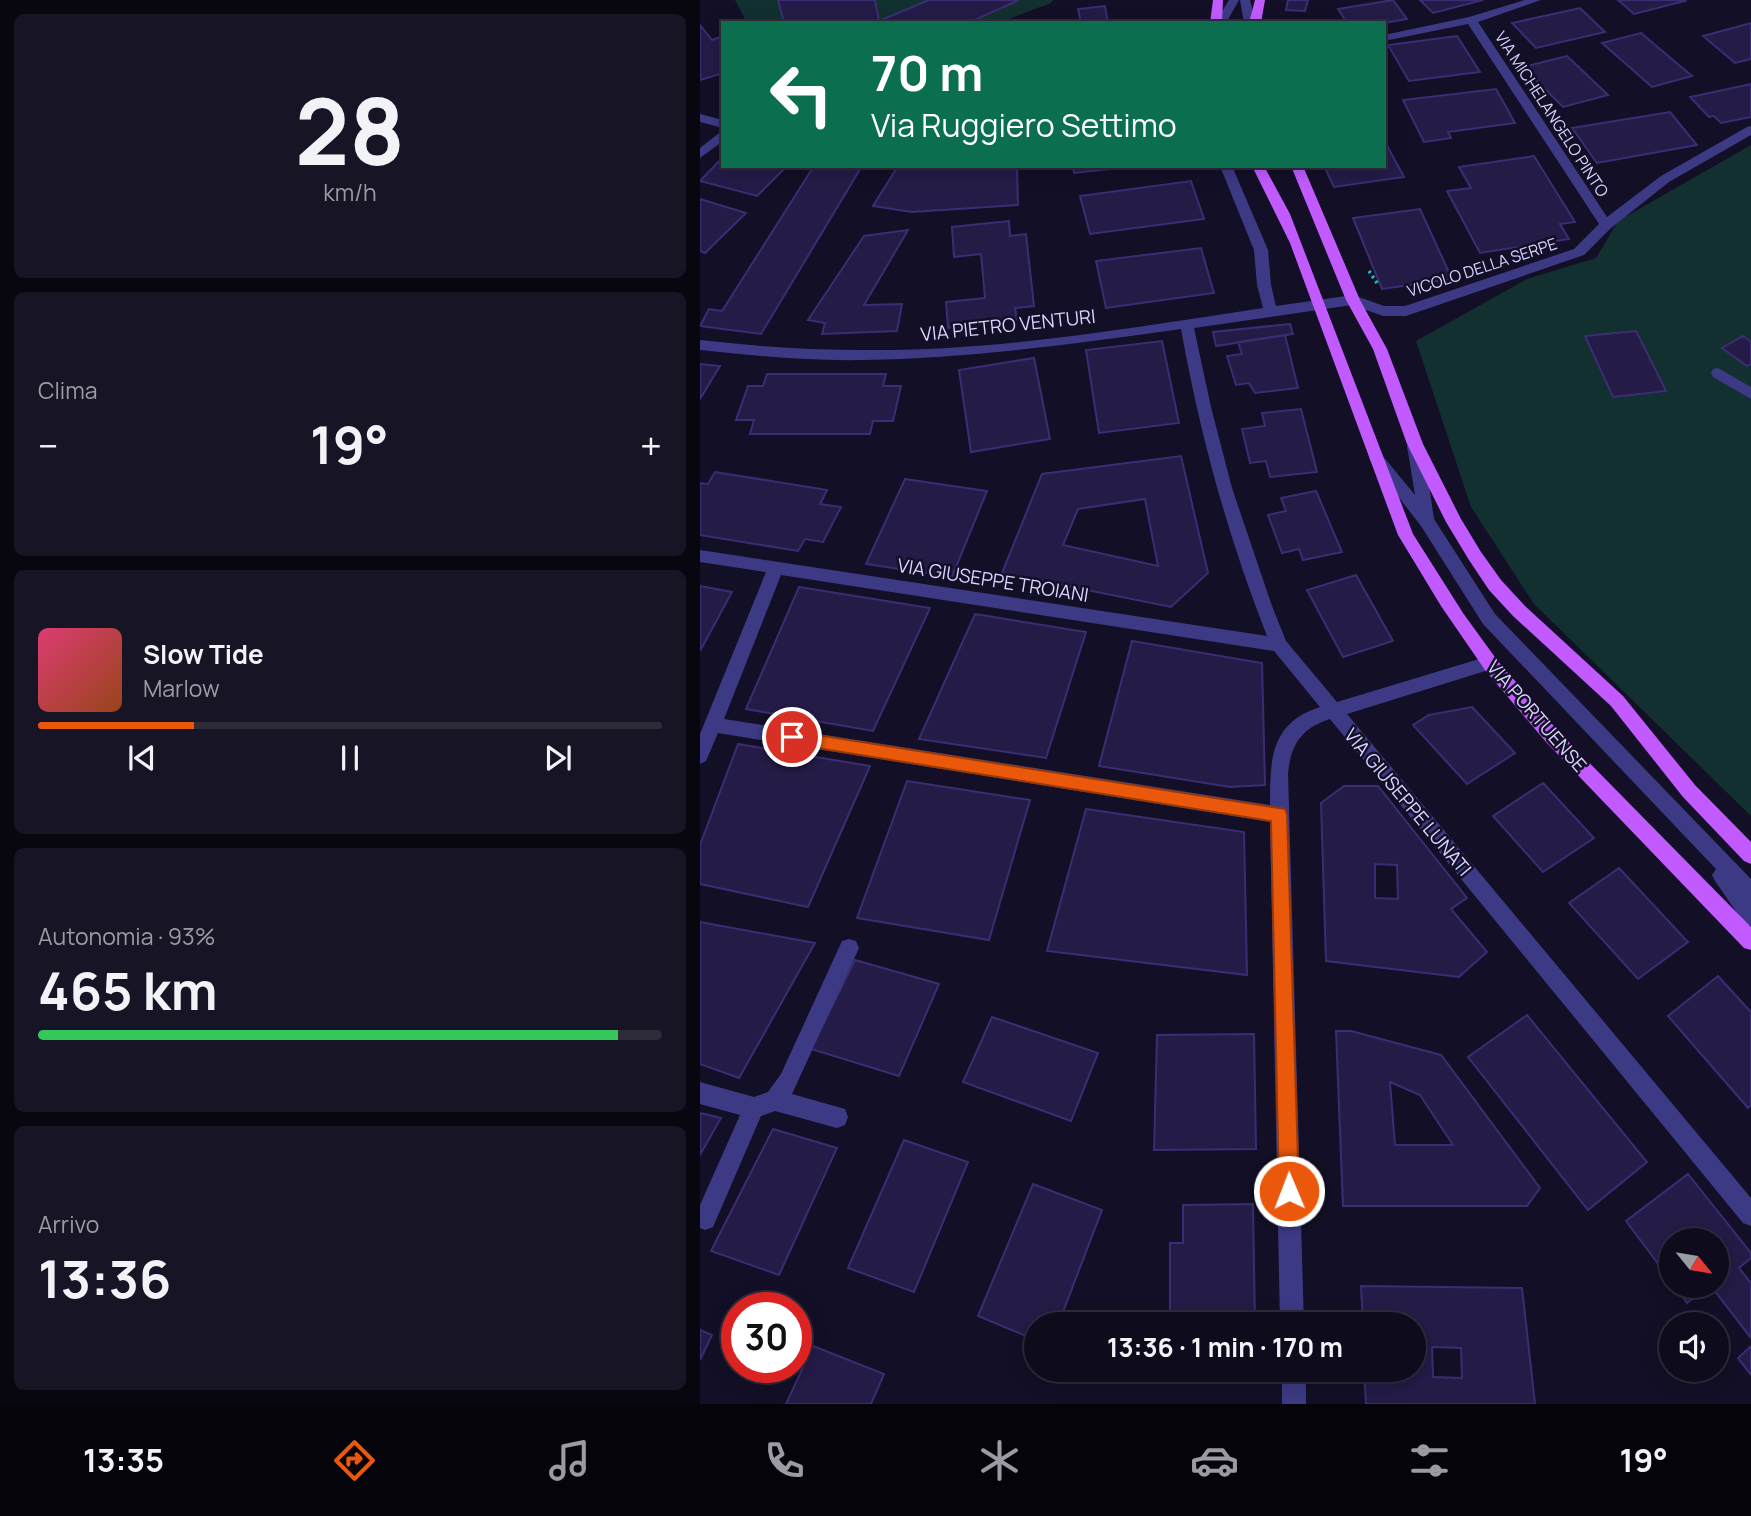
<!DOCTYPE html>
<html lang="it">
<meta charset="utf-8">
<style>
:root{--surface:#0e0b1c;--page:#171425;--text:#f1f3f6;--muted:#9b9ba3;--line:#2e2b3b;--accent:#ea580c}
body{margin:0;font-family:Manrope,sans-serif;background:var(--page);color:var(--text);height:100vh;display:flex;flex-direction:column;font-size:26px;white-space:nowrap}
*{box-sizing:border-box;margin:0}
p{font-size:23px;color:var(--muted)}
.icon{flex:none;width:38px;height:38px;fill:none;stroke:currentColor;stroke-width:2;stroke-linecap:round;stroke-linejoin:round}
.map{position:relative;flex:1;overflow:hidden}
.drawer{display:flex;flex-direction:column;gap:14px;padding:14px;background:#08060f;width:700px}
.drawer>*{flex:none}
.guide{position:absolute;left:21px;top:21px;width:665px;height:147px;border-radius:0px;box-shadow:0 4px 18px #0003,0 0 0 2px var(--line);background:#0b6e4f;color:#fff;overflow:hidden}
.needle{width:46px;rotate:120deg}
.controls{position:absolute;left:959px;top:1228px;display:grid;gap:14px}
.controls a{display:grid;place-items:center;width:70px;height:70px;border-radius:50%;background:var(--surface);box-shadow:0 4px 18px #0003,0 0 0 2px var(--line);font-size:35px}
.speed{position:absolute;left:21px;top:1292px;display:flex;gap:14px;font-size:35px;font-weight:700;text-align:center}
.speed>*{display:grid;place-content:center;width:91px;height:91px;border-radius:50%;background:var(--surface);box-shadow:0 4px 18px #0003,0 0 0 2px var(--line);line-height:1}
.speed .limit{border:10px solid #d22;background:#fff;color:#111}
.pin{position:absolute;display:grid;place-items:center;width:60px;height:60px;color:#fff;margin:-30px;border:4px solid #fff;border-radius:50%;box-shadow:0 2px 7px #0007}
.me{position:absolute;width:77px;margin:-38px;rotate:359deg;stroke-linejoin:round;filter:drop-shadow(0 0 5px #0008)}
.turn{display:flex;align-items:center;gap:24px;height:147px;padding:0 35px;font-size:32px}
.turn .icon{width:91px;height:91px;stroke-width:2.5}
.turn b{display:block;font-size:49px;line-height:60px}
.big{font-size:52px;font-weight:700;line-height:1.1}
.drawer .widget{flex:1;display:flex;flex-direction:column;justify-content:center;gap:10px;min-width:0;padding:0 24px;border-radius:10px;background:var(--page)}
.drawer .dial{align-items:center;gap:0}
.dial b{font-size:91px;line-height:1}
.song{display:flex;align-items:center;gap:21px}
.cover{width:84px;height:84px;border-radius:10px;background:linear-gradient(135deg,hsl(340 70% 55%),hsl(20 70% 35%))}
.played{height:7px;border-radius:4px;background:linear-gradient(90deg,var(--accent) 25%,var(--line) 25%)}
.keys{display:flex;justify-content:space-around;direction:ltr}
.heat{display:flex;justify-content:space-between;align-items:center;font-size:38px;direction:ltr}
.charge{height:10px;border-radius:5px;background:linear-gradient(90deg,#34c759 93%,var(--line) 0)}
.trip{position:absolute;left:324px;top:1312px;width:402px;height:70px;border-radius:35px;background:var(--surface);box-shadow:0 4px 18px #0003,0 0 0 2px var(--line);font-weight:700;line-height:70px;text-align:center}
.tabs{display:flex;height:112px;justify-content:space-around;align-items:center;background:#06040b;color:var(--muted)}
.tabs .icon{width:49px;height:49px}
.tabs .selected{color:var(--accent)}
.tabs b{font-size:32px;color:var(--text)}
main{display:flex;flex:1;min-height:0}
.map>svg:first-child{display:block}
</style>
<main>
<section class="drawer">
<div class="widget dial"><b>28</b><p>km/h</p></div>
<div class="widget"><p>Clima</p>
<div class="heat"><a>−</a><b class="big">19°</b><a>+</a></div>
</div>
<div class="widget">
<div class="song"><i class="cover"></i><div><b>Slow Tide</b><p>Marlow</p></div></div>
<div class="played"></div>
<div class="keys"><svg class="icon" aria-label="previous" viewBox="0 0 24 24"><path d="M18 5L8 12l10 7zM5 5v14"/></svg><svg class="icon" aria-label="pause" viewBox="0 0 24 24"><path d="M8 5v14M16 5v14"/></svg><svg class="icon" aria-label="next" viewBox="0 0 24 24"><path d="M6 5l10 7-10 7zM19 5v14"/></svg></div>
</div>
<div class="widget"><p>Autonomia · 93%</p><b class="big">465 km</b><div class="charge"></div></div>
<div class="widget"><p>Arrivo</p><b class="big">13:36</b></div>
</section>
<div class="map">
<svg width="1051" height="1404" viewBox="0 0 1051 1404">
<rect width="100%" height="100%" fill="#130f26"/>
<path fill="#12302f" d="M 35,0 L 353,0 L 351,3 L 298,23 L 47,23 Z
M 1051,145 L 1051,816 L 834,604 L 771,507 L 716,341 L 827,279 L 896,258 L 918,221 Z"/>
<path fill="#241b47" stroke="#3b2d73" stroke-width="2" fill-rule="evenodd" d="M 78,0 L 175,0 L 179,21 L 229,0 L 319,0 L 268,23 L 84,23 Z
M 588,0 L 608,0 L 605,11 L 586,10 Z
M 693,0 L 707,19 L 684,23 L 647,23 L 638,9 Z
M 720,0 L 783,0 L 733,13 Z
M 918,0 L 983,0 L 985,1 L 934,14 Z
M 405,6 L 408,23 L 381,23 L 378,9 Z
M 880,8 L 905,32 L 836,48 L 812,23 Z
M 1051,23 L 1051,59 L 1035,63 L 1003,36 Z
M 0,25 L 12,40 L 23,36 L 23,73 L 0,80 Z
M 941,33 L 992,76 L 952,87 L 902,43 Z
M 757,36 L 780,72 L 709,81 L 688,45 Z
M 867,56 L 908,95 L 863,107 L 823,67 Z
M 1051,84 L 1051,117 L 1021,123 L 1014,116 L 1009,117 L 990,97 Z
M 796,89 L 815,123 L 748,132 L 751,138 L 724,142 L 703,100 Z
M 970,112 L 997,145 L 897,163 L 872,128 Z
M 684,140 L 704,177 L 634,187 L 624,166 L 684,166 Z
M 834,156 L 875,222 L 860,224 L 869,239 L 780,253 L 747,191 L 771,188 L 759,167 Z
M 23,157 L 23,166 L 87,166 L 57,196 L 0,181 Z
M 114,166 L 162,166 L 61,334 L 0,326 L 9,309 L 22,311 Z
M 198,166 L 317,166 L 318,205 L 212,212 L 173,206 Z
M 373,166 L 436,166 L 374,173 Z
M 491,181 L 504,219 L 390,234 L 380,196 Z
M 0,199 L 46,213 L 5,253 L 0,251 Z
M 720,209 L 752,279 L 682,289 L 653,218 Z
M 309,221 L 310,236 L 326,234 L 334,306 L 315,308 L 317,320 L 248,328 L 246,302 L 285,298 L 281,254 L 254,257 L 252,227 Z
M 208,230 L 164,305 L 202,304 L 197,331 L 122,334 L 125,323 L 108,320 L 164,236 Z
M 501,248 L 514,293 L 406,308 L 396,261 Z
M 590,324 L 593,334 L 516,346 L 513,332 Z
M 936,331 L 966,391 L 913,397 L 885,336 Z
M 585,335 L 598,388 L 555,393 L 549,383 L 536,385 L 527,356 L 542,354 L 538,342 Z
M 1043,336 L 1051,342 L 1051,364 L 1047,366 L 1022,348 Z
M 462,341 L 479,423 L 399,433 L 386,350 Z
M 334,358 L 350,439 L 271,452 L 259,370 Z
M 0,364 L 20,366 L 0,399 Z
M 67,374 L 186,374 L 183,386 L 201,386 L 193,421 L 173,421 L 170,434 L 50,434 L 54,420 L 36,420 L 48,386 L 63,386 Z
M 601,409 L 617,472 L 570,477 L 566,461 L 550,463 L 542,429 L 565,426 L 562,413 Z
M 481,456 L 508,573 L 471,607 L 302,573 L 342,474 ZM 445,499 L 458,566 L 363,545 L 378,509 Z
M 15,472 L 127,490 L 120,504 L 141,507 L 123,542 L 105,539 L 98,551 L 0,535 L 0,483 L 8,484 Z
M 205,479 L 287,491 L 252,577 L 166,564 Z
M 616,491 L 642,552 L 603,560 L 599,549 L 582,553 L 568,515 L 586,511 L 581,498 Z
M 656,575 L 693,641 L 643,657 L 607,590 Z
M 0,586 L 32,592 L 0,651 Z
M 99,587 L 230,608 L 173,731 L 46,709 Z
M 275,614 L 386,632 L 346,758 L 219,739 Z
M 432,641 L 562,663 L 565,785 L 530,787 L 399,766 Z
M 772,707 L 815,753 L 767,784 L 713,725 L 729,715 Z
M 38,744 L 170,766 L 108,907 L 0,884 L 0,845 Z
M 207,781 L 330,800 L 289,940 L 157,918 Z
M 843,783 L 894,838 L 843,872 L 793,816 Z
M 644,786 L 678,786 L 767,898 L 751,909 L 787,952 L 759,977 L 626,961 L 621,803 ZM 675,864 L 697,865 L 698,899 L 675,898 Z
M 386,809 L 544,832 L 547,975 L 347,951 Z
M 919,868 L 988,942 L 938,979 L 869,903 Z
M 0,922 L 115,943 L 39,1078 L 0,1064 Z
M 155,960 L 239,984 L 199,1076 L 111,1049 Z
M 1018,976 L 1051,1012 L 1051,1105 L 1048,1108 L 968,1016 Z
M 827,1015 L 947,1162 L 888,1210 L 768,1057 Z
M 292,1017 L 398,1053 L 371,1121 L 263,1082 Z
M 636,1031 L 651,1031 L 741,1055 L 840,1188 L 827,1206 L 643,1206 ZM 690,1082 L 720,1095 L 753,1145 L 695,1145 Z
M 554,1034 L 556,1149 L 454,1150 L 457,1035 Z
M 0,1113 L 21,1118 L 0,1155 Z
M 73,1129 L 137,1148 L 79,1275 L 11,1251 Z
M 204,1140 L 268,1162 L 214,1292 L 148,1268 Z
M 988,1174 L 1051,1253 L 1051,1258 L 1039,1268 L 1051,1283 L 1051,1338 L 1011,1286 L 1017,1286 L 1017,1241 L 971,1241 L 971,1281 L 926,1221 Z
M 333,1184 L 402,1210 L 358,1325 L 336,1325 L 336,1340 L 278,1316 Z
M 553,1204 L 555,1325 L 470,1325 L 470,1243 L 483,1243 L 483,1205 Z
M 661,1286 L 822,1288 L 835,1404 L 666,1404 L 664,1370 L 714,1370 L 714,1325 L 663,1325 ZM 732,1347 L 761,1348 L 762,1378 L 733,1377 Z
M 975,1286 L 1008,1286 L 987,1303 Z
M 0,1330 L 12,1335 L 0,1360 Z
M 113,1346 L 184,1374 L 171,1404 L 86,1404 Z
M 1051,1346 L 1051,1375 L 1038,1358 Z
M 479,1370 L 556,1370 L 556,1371 L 479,1373 Z"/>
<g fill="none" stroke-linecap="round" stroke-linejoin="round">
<path stroke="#2fb8b0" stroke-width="3.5" stroke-dasharray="2.5 3.5" stroke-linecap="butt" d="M 669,271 L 679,286"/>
<path fill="#3d3a85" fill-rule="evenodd" d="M 529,0 L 539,0 L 526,23 L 515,23 Z
M 540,0 L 550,0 L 556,23 L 544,23 Z
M 825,0 L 841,0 L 778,22 L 907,217 L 961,176 L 1047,127 L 1051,126 L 1051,135 L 969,182 L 911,228 L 884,255 L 706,316 L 683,316 L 652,305 L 494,328 L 511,407 L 532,488 L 572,606 L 586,641 L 637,702 L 789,656 L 795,658 L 798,663 L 795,668 L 647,714 L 1051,1198 L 1051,1226 L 1043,1223 L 630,719 C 602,728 591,744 588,773 L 604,1325 L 580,1325 L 570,822 L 18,733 L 6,761 L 0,764 L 0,734 L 66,572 L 0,562 L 0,550 L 567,636 C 528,537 500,435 481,329 C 376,344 270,358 164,360 C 109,361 55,356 0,350 L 0,340 C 53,346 106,350 160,350 C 295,352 430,328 563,308 L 557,285 L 554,250 L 520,166 L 532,166 L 568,250 L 571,285 L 576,306 L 653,295 L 684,306 L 705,306 L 874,249 L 899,224 L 768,24 L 684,41 L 684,35 L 769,17 ZM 81,575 L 574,651 L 620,707 C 570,723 570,760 570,805 L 24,719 Z
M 0,114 L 23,120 L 23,128 L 0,122 Z
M 23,130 L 23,141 L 0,158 L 0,148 Z
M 1018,368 L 1051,387 L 1051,399 L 1013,377 L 1011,373 L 1013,369 Z
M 715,441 L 723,446 L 734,519 L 795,614 L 1051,879 L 1051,926 L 1044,923 L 1015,881 L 1012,875 L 1016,869 L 783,624 L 721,526 L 669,459 L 677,453 L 682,455 L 715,495 L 707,446 Z
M 149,939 L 156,941 L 159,948 L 92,1094 L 145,1109 L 148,1117 L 145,1125 L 137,1128 L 75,1111 L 61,1116 L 13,1227 L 5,1230 L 0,1228 L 0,1205 L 40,1115 L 0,1104 L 0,1082 L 54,1097 L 68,1092 L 81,1074 L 142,941 Z
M 582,1370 L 606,1370 L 606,1404 L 582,1404 Z"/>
<path fill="#c25bff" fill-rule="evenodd" d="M 513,0 L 523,0 L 522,23 L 510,23 Z
M 555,0 L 565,0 L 561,23 L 549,23 Z
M 552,166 L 564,166 L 590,214 L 713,534 L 763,613 L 797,660 L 859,732 L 1051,927 L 1051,950 L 1044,948 L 846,742 L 785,670 L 741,606 L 698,535 L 590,243 Z
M 591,166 L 603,166 L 660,300 L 687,349 L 723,444 L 761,519 L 781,552 L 801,580 L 825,606 L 923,696 L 995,785 L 1051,842 L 1051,864 L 1044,861 L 983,797 L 911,706 L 813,616 L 789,590 L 769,560 L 746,522 L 707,444 L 673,349 L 646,300 Z"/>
</g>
<path fill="#ea580c" stroke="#983908" stroke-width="2" d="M 92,731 L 585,809 L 587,815 L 599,1191 L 596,1198 L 589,1201 L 582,1198 L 579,1191 L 571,821 L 92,744 L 86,742 L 84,737 L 86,733 Z"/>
<g text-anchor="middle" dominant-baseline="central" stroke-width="5" stroke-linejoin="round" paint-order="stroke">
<g font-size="16" fill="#d9d4ff" stroke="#130f26">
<text transform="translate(852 114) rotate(57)">VIA MICHELANGELO PINTO</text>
<text transform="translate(782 267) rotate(-18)">VICOLO DELLA SERPE</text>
</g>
<g font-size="19" fill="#d9d4ff" stroke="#130f26">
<text transform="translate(308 325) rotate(-6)">VIA PIETRO VENTURI</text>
<text transform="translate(293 580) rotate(9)">VIA GIUSEPPE TROIANI</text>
<text transform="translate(837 716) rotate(49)">VIA PORTUENSE</text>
<text transform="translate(708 802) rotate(50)">VIA GIUSEPPE LUNATI</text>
</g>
</g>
</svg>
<div class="controls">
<a><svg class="needle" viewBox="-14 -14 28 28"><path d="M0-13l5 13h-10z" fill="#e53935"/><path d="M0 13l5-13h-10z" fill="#9b9ba3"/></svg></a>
<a><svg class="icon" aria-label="sound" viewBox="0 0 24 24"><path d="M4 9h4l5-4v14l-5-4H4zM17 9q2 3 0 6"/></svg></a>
</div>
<div class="speed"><div class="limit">30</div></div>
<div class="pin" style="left:92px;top:737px;background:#d93025"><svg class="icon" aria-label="arrive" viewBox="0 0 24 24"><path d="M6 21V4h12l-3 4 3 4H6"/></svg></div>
<svg class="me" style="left:589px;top:1191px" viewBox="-20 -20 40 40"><circle r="17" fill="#ea580c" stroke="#fff" stroke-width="3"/><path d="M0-11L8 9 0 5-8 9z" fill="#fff"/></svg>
<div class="trip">13:36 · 1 min · 170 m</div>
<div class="guide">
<div class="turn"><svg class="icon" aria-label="left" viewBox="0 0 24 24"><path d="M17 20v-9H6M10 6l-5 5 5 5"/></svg><div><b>70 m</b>Via Ruggiero Settimo</div></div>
</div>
</div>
</main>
<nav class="tabs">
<b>13:35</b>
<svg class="icon selected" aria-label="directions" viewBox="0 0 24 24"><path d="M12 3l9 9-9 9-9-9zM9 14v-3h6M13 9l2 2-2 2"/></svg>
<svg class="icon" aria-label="music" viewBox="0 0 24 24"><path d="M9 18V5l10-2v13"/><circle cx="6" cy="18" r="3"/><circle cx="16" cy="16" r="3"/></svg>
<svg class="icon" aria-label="phone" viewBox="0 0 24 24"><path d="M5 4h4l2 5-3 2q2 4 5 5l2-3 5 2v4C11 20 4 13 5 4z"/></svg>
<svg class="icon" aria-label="climate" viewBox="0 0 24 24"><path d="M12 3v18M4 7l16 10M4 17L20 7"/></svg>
<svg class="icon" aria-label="car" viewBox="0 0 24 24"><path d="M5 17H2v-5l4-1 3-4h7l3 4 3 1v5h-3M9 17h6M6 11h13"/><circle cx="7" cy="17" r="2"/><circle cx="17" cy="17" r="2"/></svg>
<svg class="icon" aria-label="filters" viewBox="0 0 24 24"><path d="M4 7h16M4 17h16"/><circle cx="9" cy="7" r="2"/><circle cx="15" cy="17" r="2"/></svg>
<b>19°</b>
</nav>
